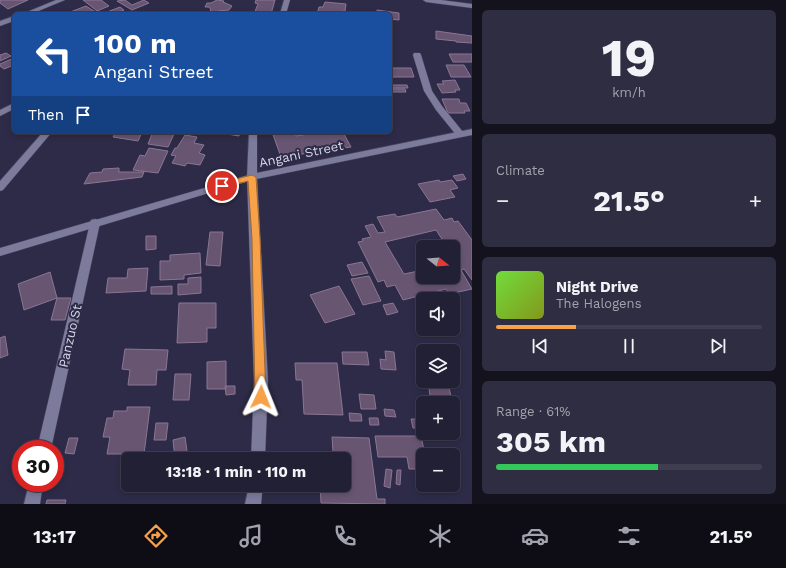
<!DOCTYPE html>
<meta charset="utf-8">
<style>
:root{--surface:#222035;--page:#2e2d41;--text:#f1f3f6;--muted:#a2a3ad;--line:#3f3e50;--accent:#f7a149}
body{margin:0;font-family:"Work Sans",sans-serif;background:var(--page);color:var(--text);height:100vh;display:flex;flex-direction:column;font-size:15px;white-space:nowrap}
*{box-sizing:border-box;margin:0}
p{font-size:13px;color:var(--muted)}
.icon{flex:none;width:22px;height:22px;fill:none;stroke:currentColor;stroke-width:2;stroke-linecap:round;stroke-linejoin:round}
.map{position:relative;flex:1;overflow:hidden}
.drawer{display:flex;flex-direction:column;gap:10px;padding:10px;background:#13121d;width:314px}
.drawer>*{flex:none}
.guide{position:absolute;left:12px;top:12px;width:380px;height:122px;border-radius:6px;box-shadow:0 2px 6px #0003,0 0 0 1px var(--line);background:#1a4fa0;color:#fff;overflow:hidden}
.needle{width:26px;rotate:107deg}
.controls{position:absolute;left:416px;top:240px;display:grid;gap:8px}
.controls a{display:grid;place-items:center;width:44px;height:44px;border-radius:6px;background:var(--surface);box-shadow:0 2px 6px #0003,0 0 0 1px var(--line);font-size:20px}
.speed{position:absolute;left:12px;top:440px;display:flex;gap:8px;font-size:20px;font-weight:700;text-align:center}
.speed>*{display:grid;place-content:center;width:52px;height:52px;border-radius:50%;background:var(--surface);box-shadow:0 2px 6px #0003,0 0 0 1px var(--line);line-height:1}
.speed .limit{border:6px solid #d22;background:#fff;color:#111}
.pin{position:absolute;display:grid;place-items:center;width:34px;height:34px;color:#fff;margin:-17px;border:2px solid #fff;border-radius:50%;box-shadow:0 1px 4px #0007}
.me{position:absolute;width:44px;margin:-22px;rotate:2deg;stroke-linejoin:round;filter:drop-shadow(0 0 3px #0008)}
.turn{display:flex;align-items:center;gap:14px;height:84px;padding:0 16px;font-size:18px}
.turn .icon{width:52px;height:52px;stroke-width:2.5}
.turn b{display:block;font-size:28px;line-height:34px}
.then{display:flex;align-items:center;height:38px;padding:0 16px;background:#0003;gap:8px;font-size:15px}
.big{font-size:30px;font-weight:700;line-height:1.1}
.drawer .tile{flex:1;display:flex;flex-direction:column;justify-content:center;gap:6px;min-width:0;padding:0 14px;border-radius:6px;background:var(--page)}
.drawer .dial{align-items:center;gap:0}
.dial b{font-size:52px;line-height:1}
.song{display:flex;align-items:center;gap:12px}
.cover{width:48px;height:48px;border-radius:6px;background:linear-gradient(135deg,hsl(100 70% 55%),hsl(70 70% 35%))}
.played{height:4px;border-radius:2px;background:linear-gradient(90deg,var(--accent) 30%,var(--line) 30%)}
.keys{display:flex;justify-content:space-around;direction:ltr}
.heat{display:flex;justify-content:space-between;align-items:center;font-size:22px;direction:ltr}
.charge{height:6px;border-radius:3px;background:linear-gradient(90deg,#34c759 61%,var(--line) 0)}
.trip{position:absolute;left:121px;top:452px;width:230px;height:40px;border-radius:6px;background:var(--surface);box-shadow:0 2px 6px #0003,0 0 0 1px var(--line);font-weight:700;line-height:40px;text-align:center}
.menu{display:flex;height:64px;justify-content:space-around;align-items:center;background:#0e0d15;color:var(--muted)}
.menu .icon{width:28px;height:28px}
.menu .current{color:var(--accent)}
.menu b{font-size:18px;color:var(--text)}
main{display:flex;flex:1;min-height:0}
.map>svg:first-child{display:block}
</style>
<main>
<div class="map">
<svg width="472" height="504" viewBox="0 0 472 504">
<rect width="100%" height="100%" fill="#2d2b47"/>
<path fill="#685572" stroke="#8a7694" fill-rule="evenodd" d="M 0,0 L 28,0 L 8,9 L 0,3 Z
M 83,0 L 101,0 L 109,6 L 97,11 Z
M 125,0 L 132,5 L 144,0 L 149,3 L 132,10 L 117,1 Z
M 217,0 L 224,1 L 223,2 L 232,6 L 229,10 L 218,11 L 217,13 L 209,12 L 211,10 L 209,7 L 205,7 L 207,3 L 211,3 Z
M 256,0 L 275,0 L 271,14 L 254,14 L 258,4 L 255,3 Z
M 325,2 L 346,4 L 345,11 L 343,11 L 342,13 L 349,14 L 317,14 L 319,7 L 323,7 Z
M 86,6 L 94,11 L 87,14 L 65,14 Z
M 120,7 L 124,10 L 114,14 L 107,12 Z
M 377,10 L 399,13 L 399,20 L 390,19 L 390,14 L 377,14 Z
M 436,31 L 472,36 L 472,43 L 456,42 L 456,41 L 436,39 Z
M 6,53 L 11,56 L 0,61 L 0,55 Z
M 449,54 L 472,54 L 472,62 L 453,62 Z
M 14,58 L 14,65 L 4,69 L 0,66 L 0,64 Z
M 446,65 L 464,65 L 471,77 L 451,77 Z
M 390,68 L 411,68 L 414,77 L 390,77 Z
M 455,80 L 460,90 L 455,90 L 456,92 L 442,93 L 437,84 L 444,84 L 442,81 Z
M 390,85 L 407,85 L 408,88 L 390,88 Z
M 390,89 L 405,89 L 406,92 L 390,92 Z
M 442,99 L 459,99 L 460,103 L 466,103 L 470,111 L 464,111 L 465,113 L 448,113 Z
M 116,132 L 175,132 L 168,147 L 148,144 L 152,134 L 142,132 L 138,141 L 113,137 Z
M 221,132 L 240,132 L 239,136 L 221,133 Z
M 272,132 L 295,132 L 296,136 L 316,133 L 316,132 L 343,132 L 351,147 L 281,157 Z
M 185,135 L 197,137 L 194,143 L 204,145 L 199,153 L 205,155 L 200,165 L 187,163 L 185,166 L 172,163 L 176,156 L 171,155 L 175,148 L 177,148 Z
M 149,148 L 168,151 L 158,173 L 133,170 L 140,155 L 145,156 Z
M 119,168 L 119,172 L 144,172 L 142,177 L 84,184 L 90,173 L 102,172 L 103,169 Z
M 463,174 L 466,179 L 457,181 L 453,176 Z
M 439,180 L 440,182 L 452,180 L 458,188 L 450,190 L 455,197 L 430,202 L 418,184 Z
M 436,209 L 444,220 L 452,218 L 454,222 L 458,221 L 472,240 L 472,280 L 464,269 L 461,270 L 472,289 L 449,294 L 446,289 L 403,300 L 395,285 L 387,287 L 384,280 L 378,282 L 358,242 L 363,241 L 362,239 L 371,237 L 365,226 L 373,224 L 378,233 L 385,232 L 377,217 L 395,214 L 397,217 ZM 436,230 L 447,247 L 453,247 L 453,255 L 457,262 L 453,263 L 453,277 L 423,277 L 423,270 L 404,274 L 385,242 Z
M 210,232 L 223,232 L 220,266 L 206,265 Z
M 146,236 L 156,236 L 156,249 L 146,250 Z
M 200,253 L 201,273 L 184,275 L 184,279 L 160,280 L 160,261 L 170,261 L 170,255 Z
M 362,262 L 368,273 L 352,276 L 347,265 Z
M 148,268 L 146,291 L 106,293 L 108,278 L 127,278 L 128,269 Z
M 50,272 L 57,298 L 24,310 L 18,284 Z
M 369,276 L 381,301 L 363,305 L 351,279 Z
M 201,277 L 201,293 L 178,295 L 178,284 L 188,284 L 188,278 Z
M 172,286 L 172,294 L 151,294 L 151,287 Z
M 339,286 L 355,314 L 325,323 L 310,295 Z
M 57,298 L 71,298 L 65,320 L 51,320 Z
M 179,303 L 216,303 L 216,328 L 207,328 L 207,342 L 177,343 Z
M 393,303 L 398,312 L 387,315 L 383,305 Z
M 5,336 L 8,355 L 0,358 L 0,338 Z
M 125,349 L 168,350 L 166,370 L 157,370 L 156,385 L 128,385 L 130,370 L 122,369 Z
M 385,351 L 394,352 L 396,370 L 381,369 L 380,359 L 386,360 Z
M 342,352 L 367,352 L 369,365 L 343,364 Z
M 226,361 L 226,389 L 207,389 L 207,362 Z
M 295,363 L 337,363 L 343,415 L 304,414 L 302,380 L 296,380 Z
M 175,374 L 191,374 L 189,400 L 173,400 Z
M 428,381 L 448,381 L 452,403 L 431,403 Z
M 225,386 L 235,386 L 235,394 L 226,395 Z
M 359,394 L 374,395 L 376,409 L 361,409 Z
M 127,407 L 150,407 L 144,454 L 107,454 L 110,437 L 103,437 L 107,418 L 113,418 L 114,411 L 127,411 Z
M 384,409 L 394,410 L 396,417 L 385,416 Z
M 349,413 L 361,414 L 362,421 L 350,421 Z
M 369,418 L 378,418 L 379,425 L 370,425 Z
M 411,419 L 423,419 L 423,428 L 413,428 Z
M 156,423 L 168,423 L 166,440 L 154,440 Z
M 375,436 L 421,436 L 425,455 L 423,455 L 423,469 L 409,469 L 407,457 L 378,457 Z
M 185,437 L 188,458 L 175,459 L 173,440 Z
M 332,437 L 369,438 L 377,499 L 385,499 L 385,504 L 321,503 L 320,485 L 344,485 L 344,459 L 318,459 L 317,452 L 333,452 Z
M 69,438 L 78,438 L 74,454 L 65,453 Z
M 386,469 L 392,470 L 390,488 L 384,486 Z
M 397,470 L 401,470 L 400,485 L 396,484 Z
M 157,485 L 191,485 L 191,491 L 157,491 Z
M 47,500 L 66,500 L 65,504 L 46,504 Z"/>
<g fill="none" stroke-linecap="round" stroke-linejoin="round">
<defs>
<path id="minor" d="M 56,0 L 65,0 L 31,14 L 22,14 Z
M 284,0 L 290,0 L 286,14 L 280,14 Z
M 423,0 L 441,0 L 472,4 L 472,8 L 426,2 Z
M 14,16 L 14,21 L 0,26 L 0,21 Z
M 414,53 L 420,53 L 421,55 L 432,91 L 442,106 L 463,132 L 464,134 L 463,136 L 457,136 L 436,110 L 424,91 L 413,55 Z
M 14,103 L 14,109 L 0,116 L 0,110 Z
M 43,132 L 52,132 L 3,190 L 0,191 L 0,181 Z
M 249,132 L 257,132 L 257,177 L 268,381 L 265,459 L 251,459 L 254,381 L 247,177 Z
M 95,219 L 99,220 L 100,223 L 51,449 L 37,449 L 90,223 L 91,220 Z
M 29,483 L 43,483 L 40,504 L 24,504 Z
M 249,485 L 263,485 L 261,504 L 245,504 Z"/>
<path id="tertiary" d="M 472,129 L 472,135 L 252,180 L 0,256 L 0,248 L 252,174 Z"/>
</defs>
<use href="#minor" stroke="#47465d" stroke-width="1"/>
<use href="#tertiary" stroke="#47465d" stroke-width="1"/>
<use href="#minor" fill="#7c7b9c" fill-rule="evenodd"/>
<use href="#tertiary" fill="#7c7b9c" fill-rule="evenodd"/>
</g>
<path fill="#f7a149" stroke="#a1692f" d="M 252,175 L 256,177 L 260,239 L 266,397 L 265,401 L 261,402 L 257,401 L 255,397 L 252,239 L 248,181 L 222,188 L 218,186 L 220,183 Z"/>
<g text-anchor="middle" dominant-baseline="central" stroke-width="4" stroke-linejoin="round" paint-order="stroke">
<g font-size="13" fill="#d6d6e8" stroke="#2d2b47">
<text transform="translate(301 154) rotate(-12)">Angani Street</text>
<text transform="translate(70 336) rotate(-77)">Panzuo St</text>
</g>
</g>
</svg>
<div class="controls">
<a><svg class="needle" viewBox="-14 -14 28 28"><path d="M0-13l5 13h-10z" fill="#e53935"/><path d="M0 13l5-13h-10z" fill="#a2a3ad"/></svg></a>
<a><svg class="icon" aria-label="sound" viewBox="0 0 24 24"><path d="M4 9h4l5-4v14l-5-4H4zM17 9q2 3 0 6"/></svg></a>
<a><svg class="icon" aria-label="layers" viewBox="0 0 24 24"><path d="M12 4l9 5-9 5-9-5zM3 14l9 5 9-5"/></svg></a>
<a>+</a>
<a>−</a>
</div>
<div class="speed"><div class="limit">30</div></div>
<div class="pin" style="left:222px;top:186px;background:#d93025"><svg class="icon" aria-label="arrive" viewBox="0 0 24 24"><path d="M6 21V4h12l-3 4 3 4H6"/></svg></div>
<svg class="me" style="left:261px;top:397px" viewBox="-20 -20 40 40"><path d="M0-17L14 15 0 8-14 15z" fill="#f7a149" stroke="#fff" stroke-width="4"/></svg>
<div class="trip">13:18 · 1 min · 110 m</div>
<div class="guide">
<div class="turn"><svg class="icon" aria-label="left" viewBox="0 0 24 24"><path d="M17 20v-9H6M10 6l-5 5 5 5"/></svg><div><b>100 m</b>Angani Street</div></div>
<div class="then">Then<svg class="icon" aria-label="arrive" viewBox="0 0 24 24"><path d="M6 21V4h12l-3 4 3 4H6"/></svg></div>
</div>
</div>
<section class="drawer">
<div class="tile dial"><b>19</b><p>km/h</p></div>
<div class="tile"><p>Climate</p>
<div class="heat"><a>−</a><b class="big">21.5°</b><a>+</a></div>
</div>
<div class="tile">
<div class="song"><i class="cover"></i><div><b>Night Drive</b><p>The Halogens</p></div></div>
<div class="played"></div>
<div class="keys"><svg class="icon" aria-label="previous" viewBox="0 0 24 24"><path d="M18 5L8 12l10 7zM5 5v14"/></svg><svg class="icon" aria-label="pause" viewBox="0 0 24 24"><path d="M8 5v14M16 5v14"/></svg><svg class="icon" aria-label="next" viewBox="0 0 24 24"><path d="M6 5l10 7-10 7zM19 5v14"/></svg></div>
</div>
<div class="tile"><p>Range · 61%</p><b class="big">305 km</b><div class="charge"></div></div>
</section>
</main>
<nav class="menu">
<b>13:17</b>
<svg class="icon current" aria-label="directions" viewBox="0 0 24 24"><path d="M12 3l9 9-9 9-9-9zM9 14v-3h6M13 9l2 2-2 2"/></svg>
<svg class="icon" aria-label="music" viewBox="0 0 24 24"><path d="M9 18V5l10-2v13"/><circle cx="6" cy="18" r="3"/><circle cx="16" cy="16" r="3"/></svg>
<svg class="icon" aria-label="phone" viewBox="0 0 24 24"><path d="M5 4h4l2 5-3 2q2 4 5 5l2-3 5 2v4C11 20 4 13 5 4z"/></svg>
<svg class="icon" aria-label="climate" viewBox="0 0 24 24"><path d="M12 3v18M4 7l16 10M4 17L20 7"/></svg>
<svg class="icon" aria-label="car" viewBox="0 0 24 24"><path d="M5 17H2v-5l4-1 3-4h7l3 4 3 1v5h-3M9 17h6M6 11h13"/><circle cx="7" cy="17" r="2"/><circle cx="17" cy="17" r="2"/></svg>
<svg class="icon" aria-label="filters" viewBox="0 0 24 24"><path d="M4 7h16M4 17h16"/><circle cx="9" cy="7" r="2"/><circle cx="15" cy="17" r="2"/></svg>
<b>21.5°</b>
</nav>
